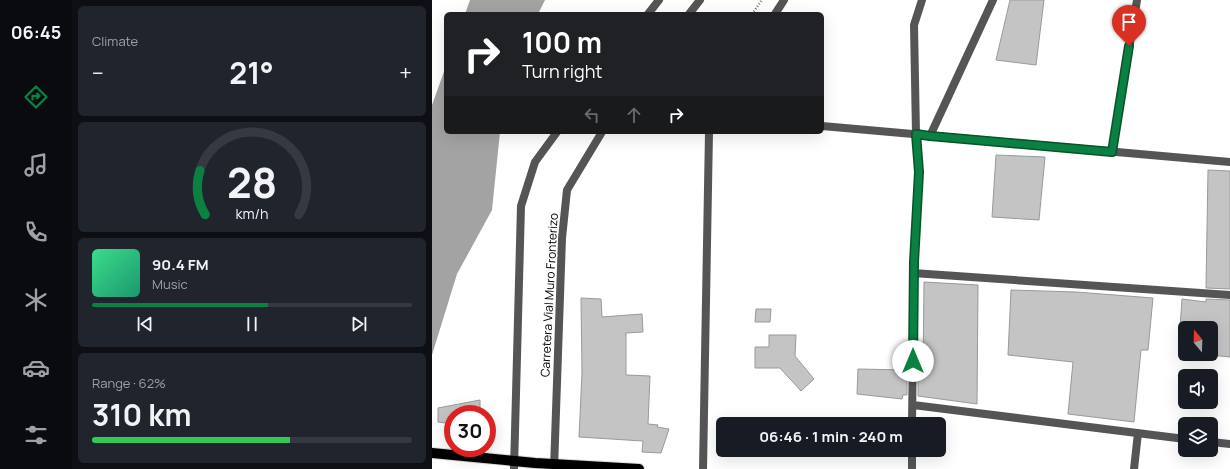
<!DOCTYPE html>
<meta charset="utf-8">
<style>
:root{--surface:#171b24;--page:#20242c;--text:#f1f3f6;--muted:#9ea1a6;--line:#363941;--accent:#0b8043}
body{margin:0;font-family:Manrope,sans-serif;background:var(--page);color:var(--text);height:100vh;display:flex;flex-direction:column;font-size:15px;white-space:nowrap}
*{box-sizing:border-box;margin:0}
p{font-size:13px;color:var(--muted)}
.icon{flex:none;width:22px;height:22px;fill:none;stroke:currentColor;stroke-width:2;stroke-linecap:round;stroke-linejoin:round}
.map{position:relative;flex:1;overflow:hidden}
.details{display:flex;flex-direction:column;gap:6px;padding:6px;background:#0d0f14;width:360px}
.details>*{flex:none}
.top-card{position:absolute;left:12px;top:12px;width:380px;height:122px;border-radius:6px;box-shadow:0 4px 16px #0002;background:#202124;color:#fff;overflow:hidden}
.needle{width:26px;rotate:341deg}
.buttons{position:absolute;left:746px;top:321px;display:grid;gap:8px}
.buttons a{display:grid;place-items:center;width:40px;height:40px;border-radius:6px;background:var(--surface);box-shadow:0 4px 16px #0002;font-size:20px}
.speed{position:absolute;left:12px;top:405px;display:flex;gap:8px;font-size:20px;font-weight:700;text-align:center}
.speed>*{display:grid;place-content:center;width:52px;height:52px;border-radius:50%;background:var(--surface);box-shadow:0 4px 16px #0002;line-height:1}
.speed .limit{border:6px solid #d22;background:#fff;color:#111}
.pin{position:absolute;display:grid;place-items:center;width:34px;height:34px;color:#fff;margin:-41px -17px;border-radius:50% 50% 50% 0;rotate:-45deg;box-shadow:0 0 4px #0007}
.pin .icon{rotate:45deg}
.me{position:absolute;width:44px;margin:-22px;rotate:0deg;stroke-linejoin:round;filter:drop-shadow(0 0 3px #0008)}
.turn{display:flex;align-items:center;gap:14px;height:84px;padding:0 12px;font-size:18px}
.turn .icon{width:52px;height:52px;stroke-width:2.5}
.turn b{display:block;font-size:28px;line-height:34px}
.lanes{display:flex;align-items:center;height:38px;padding:0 12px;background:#0003;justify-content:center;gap:20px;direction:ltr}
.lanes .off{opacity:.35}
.big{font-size:30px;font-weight:700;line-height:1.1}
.details .widget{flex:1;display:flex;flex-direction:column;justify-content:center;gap:6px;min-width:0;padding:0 14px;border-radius:6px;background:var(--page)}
.details .dial{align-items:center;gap:0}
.dial svg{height:104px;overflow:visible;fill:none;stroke:var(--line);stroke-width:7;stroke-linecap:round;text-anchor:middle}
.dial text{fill:var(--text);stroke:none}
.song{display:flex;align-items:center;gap:12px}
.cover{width:48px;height:48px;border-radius:6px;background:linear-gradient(135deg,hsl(150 70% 55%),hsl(160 70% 35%))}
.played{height:4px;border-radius:2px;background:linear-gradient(90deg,var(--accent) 55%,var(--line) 55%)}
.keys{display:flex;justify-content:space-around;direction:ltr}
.heat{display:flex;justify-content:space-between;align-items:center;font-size:22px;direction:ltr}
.charge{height:6px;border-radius:3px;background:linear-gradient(90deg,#34c759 62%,var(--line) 0)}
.trip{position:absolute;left:284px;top:417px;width:230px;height:40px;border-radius:6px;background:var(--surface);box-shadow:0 4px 16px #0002;font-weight:700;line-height:40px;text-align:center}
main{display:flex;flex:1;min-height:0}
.dock{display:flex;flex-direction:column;width:72px;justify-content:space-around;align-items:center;background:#090b0e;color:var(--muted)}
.dock .icon{width:28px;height:28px}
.dock .selected{color:var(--accent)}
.dock b{font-size:18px;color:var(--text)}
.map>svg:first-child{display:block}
</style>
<main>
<nav class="dock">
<b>06:45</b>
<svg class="icon selected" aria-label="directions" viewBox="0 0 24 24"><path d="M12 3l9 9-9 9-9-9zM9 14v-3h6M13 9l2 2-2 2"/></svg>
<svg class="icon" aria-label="music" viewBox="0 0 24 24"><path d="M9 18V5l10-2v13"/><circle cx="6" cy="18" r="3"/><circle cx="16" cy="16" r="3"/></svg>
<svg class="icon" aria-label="phone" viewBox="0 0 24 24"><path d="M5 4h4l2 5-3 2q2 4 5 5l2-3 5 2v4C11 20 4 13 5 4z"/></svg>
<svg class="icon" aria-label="climate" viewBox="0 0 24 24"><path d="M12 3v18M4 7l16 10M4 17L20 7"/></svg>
<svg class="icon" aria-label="car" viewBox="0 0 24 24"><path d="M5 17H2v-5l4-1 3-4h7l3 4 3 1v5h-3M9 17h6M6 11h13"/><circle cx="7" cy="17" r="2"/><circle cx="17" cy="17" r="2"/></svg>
<svg class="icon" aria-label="filters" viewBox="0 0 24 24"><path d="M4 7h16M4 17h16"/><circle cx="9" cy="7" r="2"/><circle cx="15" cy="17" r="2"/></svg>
</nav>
<section class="details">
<div class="widget"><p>Climate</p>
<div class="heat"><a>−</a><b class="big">21°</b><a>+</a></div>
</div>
<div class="widget dial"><svg viewBox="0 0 100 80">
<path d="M14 69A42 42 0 1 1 86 69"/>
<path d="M14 69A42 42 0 0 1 10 35" stroke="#0b8043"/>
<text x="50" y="56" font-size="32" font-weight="700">28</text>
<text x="50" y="72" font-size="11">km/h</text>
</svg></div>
<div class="widget">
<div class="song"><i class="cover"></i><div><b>90.4 FM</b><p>Music</p></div></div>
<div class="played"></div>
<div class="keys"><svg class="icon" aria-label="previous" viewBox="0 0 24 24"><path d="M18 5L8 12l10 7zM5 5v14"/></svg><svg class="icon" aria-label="pause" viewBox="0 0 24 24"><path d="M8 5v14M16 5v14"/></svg><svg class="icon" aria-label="next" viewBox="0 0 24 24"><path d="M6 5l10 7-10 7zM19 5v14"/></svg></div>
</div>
<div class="widget"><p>Range · 62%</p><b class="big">310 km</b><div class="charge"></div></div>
</section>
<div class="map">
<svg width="798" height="469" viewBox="0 0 798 469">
<rect width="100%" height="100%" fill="#fff"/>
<path fill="#a3a3a3" d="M 38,0 L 113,0 L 106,14 L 33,14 Z
M 14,66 L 14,132 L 68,132 L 60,210 L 25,274 L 0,355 L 0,105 Z"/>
<path fill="#c4c4c4" stroke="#999" d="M 578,0 L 612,0 L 604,65 L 564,60 Z
M 564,155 L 613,157 L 607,220 L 560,217 Z
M 776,170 L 798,171 L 798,289 L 774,288 Z
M 492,282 L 546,285 L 545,404 L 486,396 L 486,370 L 491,371 Z
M 579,290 L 644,292 L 721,298 L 716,350 L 709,350 L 702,422 L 636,414 L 641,362 L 576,355 Z
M 149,298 L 169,299 L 170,317 L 210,314 L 211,332 L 194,333 L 194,375 L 218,376 L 216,424 L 226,425 L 225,427 L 237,429 L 229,453 L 210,452 L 211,441 L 147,437 L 150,373 Z
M 750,299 L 774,302 L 774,299 L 798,300 L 798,357 L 779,355 L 779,328 L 748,328 Z
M 324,309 L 339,309 L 338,322 L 323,322 Z
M 337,335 L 364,335 L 363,356 L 382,379 L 369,391 L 348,368 L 323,368 L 323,347 L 337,347 Z
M 426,369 L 475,370 L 475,395 L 471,395 L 470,399 L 425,394 Z
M 48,400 L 48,414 L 21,414 L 21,424 L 6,422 L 6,408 Z"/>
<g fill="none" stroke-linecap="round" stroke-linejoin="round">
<defs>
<path id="primary" d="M 0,453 L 103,463 L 207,469"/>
</defs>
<use href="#primary" stroke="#dbdbdb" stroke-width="12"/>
<path stroke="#777" stroke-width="2.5" stroke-dasharray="1 2" stroke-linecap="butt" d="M 320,14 L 330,0"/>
<path stroke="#555" stroke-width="8" d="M 343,14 L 352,0
M 390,126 L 798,162
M 498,136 L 561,0
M 680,152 L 705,0
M 481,273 L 798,295
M 481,405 L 753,439
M 480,424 L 482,262 L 487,172 L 484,134 L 482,25 L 490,0
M 779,442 L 798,444
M 271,469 L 277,132
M 480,469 L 480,450
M 702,469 L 706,433"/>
<path stroke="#555" stroke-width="8" d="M 216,14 L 227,0
M 257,14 L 268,0
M 82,469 L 89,206 L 103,162 L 125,132
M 122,469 L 130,238 L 135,190 L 170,132"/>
<use href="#primary" stroke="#000" stroke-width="10"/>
</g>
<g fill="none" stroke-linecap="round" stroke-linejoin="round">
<defs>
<path id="route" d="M 481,361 L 482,262 L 487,172 L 484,134 L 498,136 L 680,152 L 697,46"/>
</defs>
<use href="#route" stroke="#07532c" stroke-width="10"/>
<use href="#route" stroke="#0b8043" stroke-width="7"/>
</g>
<g text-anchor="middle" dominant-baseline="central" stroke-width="3" stroke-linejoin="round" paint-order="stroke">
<g font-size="12" fill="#000" stroke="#fff">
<text transform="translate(117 295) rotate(-87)">Carretera Vial Muro Fronterizo</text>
</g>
</g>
</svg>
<div class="buttons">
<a><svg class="needle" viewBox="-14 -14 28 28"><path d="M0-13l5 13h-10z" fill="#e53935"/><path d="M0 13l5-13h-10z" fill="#9ea1a6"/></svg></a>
<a><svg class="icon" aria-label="sound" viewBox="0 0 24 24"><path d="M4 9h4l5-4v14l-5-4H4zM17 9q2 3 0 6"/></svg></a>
<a><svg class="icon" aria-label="layers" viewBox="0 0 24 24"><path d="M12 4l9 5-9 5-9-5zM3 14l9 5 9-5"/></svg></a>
</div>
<div class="speed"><div class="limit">30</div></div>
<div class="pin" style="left:697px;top:46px;background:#d93025"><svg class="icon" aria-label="arrive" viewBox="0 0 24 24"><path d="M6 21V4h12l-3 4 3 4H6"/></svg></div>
<svg class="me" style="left:481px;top:361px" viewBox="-20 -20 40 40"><circle r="19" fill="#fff"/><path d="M0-13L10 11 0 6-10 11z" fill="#0b8043"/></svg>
<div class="trip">06:46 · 1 min · 240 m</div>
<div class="top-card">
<div class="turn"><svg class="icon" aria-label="right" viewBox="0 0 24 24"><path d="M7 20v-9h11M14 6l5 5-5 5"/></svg><div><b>100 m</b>Turn right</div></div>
<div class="lanes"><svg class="icon off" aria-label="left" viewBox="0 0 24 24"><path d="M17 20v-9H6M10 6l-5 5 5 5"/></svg><svg class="icon off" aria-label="ahead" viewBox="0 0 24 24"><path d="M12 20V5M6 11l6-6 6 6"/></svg><svg class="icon" aria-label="right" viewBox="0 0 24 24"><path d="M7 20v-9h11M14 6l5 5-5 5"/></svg></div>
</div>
</div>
</main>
